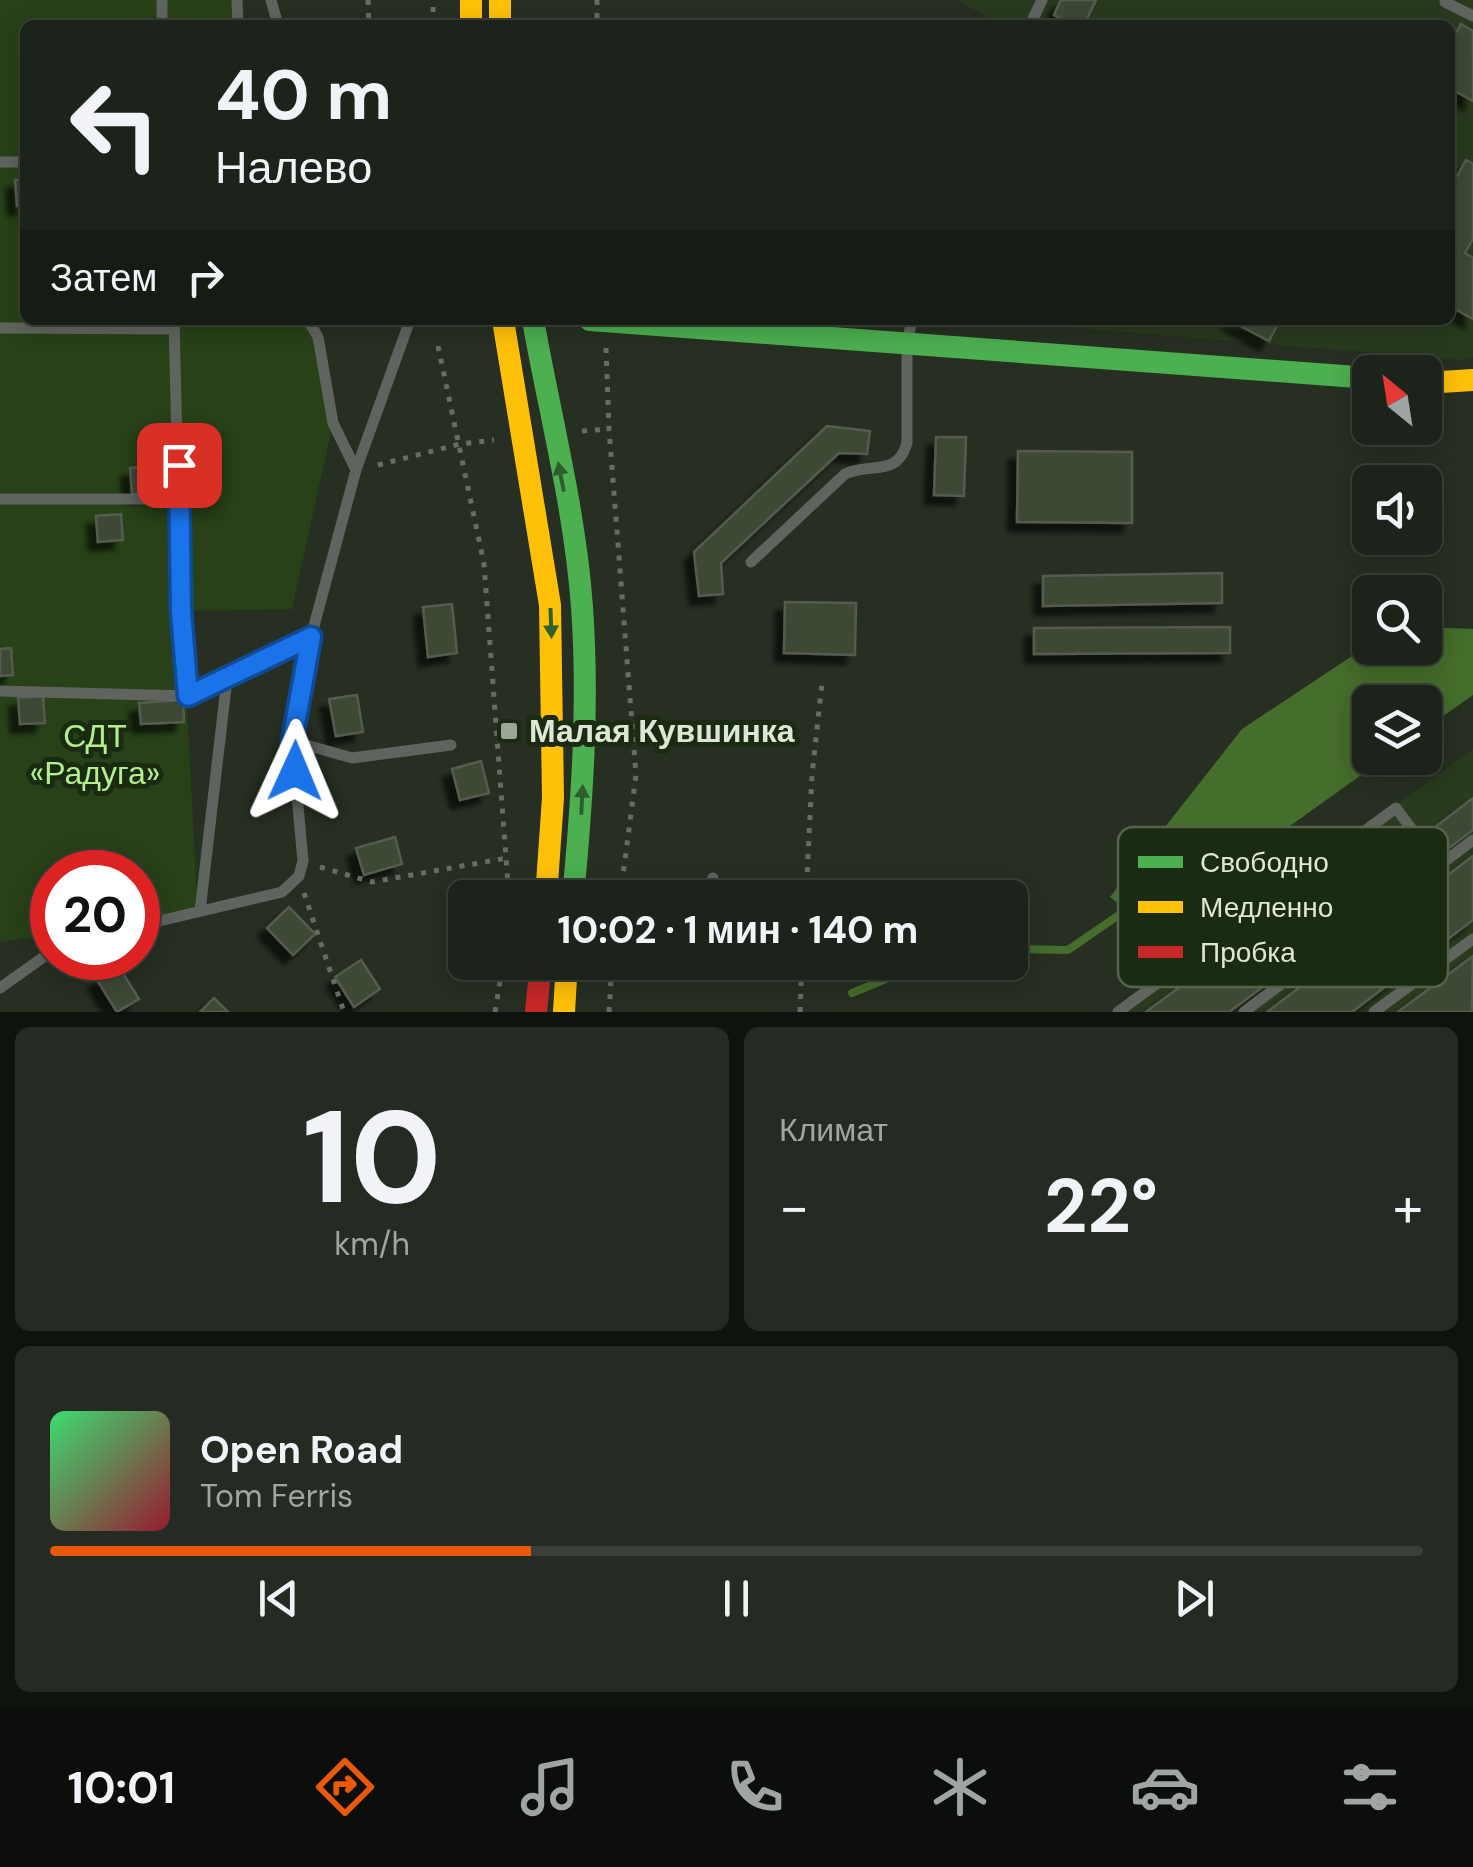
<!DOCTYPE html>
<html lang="ru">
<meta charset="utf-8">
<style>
:root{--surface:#1c231a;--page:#252b23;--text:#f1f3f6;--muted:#a0a4a2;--line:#3a4039;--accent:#ea580c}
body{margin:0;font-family:"DM Sans",sans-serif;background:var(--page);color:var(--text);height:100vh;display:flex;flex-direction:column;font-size:38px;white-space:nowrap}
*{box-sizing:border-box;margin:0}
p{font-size:32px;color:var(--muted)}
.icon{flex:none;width:55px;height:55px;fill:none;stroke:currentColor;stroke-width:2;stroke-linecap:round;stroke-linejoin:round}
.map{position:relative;height:1012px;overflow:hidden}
.side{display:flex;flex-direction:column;gap:15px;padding:15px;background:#0f130e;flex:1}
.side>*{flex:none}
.guide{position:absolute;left:20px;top:20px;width:1435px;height:305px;border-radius:15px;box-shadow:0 5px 25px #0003,0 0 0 2px var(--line);background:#1c231a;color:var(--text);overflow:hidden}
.needle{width:65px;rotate:330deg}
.controls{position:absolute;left:1352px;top:355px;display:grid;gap:20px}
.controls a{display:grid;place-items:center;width:90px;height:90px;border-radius:15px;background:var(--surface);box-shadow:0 5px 25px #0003,0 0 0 2px var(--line);font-size:50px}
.speed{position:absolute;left:30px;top:850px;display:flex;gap:20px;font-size:50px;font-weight:700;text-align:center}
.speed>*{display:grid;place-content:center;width:130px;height:130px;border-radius:50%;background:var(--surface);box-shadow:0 5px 25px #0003,0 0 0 2px var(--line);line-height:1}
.speed .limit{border:15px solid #d22;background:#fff;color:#111}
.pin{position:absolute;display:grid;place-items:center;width:85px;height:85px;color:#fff;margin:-42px;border-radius:20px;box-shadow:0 5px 15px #0006}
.me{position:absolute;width:110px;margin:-55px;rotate:1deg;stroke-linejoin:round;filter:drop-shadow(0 0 8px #0008)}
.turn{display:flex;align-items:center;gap:35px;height:210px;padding:0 30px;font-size:45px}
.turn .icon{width:130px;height:130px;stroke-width:2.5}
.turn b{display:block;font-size:70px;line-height:85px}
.then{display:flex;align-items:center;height:95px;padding:0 30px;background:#0003;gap:20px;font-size:38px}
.big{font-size:75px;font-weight:700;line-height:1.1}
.side .widget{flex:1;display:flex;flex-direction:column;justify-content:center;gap:15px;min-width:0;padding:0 35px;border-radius:15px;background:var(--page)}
.side .dial{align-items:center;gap:0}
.dial b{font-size:130px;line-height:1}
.song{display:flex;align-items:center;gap:30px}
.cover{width:120px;height:120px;border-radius:15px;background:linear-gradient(135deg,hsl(140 70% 55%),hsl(350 70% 35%))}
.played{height:10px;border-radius:5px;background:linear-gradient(90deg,var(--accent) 35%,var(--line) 35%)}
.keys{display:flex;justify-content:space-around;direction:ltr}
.heat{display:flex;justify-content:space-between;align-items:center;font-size:55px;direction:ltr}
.side .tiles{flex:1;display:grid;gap:15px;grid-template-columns:1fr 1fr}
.widget:last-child{grid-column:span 2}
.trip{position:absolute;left:448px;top:880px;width:580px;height:100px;border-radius:15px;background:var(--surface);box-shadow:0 5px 25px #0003,0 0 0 2px var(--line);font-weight:700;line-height:100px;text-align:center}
.menu{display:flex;height:160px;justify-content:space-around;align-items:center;background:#0b0e0a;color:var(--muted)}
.menu .icon{width:70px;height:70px}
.menu .on{color:var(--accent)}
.menu b{font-size:45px;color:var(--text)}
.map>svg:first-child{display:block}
</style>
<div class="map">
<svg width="1473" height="1012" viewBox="0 0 1473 1012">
<defs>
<filter id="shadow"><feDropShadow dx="-9" dy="9" stdDeviation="2.5" flood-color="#0009"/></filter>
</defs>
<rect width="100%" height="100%" fill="#262f22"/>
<path fill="#293a1e" d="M 958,0 L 1473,0 L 1473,357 L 1461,360 L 979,320 L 1450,320 L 1450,25 L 1000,25 Z
M 1473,749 L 1473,1012 L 1111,1012 Z"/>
<path fill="#284118" d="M 0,0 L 237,0 L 238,25 L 25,25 L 25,320 L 308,320 L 333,423 L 292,609 L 182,611 L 198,916 L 138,924 L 138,872 L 52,872 L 52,935 L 0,942 Z"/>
<path fill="#456d2b" d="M 1425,627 L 1473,629 L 1473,695 L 1425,729 L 1425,702 L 1370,702 L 1370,758 L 1385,758 L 1149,927 L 1110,897 L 1242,729 L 1370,644 L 1370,648 L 1425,648 Z"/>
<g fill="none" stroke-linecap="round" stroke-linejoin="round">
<path stroke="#456d2b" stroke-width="8" d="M 1010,949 L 1068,950 L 1132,906
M 852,993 L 927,962"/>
</g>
<path fill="#3c4934" stroke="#545c50" stroke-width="2.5" filter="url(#shadow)" d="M 1061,0 L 1096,0 L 1084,25 L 1073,25 L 1054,15 Z
M 1461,24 L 1473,31 L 1473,101 L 1450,88 L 1450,44 Z
M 1466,160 L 1473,164 L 1473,239 L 1465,253 L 1473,258 L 1473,319 L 1450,306 L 1450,189 Z
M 25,179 L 25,206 L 17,206 L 15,180 Z
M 1229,320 L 1280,320 L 1269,341 Z
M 827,426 L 870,431 L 867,454 L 839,453 L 721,563 L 723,594 L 699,596 L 694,552 Z
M 936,437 L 966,437 L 964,496 L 934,495 Z
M 1018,451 L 1132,452 L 1132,523 L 1017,522 Z
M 155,466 L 157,493 L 132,494 L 130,468 Z
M 121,514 L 123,540 L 98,542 L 96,516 Z
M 1222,573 L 1222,603 L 1043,606 L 1043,576 Z
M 785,602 L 856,603 L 855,655 L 784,653 Z
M 452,604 L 457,653 L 428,657 L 423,607 Z
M 1230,627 L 1230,653 L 1034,654 L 1034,628 Z
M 11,648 L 13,675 L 0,676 L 0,649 Z
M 357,695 L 363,732 L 336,736 L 329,699 Z
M 43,696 L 45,723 L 20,724 L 18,698 Z
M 183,700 L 184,722 L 141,724 L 139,703 Z
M 481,761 L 489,793 L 460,800 L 452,769 Z
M 1473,798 L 1473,830 L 1444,852 L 1429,832 Z
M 1394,828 L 1424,867 L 1229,1012 L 1146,1012 Z
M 395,837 L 402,864 L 364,875 L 356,848 Z
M 1473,856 L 1473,920 L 1352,1012 L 1267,1012 Z
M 289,907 L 315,934 L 293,955 L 267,928 Z
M 1473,956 L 1472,1012 L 1398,1012 Z
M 361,960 L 380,989 L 354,1007 L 335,977 Z
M 119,967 L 139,999 L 117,1012 L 97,980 Z
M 214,998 L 228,1012 L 200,1012 Z"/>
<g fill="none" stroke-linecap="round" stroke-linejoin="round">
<path stroke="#686c66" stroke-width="5" stroke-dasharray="5 8" stroke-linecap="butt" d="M 368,0 L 369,25
M 597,0 L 597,25
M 433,25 L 433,0
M 438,346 L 484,564 L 509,898
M 606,348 L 609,429 L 636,775 L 620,898
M 582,431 L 609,429
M 378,465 L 460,444 L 494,440
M 320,867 L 372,882 L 507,858
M 304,893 L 344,1012
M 806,898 L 812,775 L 822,683
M 495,1012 L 503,962
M 609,1012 L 611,980
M 800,1012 L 802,962"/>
<path stroke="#60645e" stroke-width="11" d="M 162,0 L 162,25
M 237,0 L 238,25
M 271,0 L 278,25
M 1445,2 L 1473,16
M 1030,25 L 1042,0
M 0,162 L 25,162
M 174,320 L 181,611 L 189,696
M 308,320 L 318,337 L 333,423 L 356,470
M 0,328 L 174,329
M 0,499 L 180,499
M 751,562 L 845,474 C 871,462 897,478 907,443 L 907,343 L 912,320
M 0,691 L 189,696 L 311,637
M 292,741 L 352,758 L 451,745
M 710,898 L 713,878
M 200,911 L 227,679
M 138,926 L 282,892 L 299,876 L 303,861 L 292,741 L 311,637 L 356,470 L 410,320
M 610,962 L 661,969 L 686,962
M 0,988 L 52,951
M 1118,1012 L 1396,808 L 1439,866
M 1244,1012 L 1473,840
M 1374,1012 L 1473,939"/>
<path stroke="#4caf50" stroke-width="22" d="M 533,320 C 550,415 575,510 582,607 C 589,704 582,801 573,898
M 590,320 L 1370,378"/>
<path stroke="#ffc107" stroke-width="22" d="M 471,0 L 471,25
M 500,0 L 500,25
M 503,320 L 550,605 L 553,798 L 546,898
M 1425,383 L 1473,380
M 564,1012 L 567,962"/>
<path stroke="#c62828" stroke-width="22" d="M 536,1012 L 541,962"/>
</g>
<defs><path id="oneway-solid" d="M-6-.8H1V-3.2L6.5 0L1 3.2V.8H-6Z" transform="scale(2.5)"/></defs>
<g fill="#2f602b">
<use href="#oneway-solid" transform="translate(561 477) rotate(-101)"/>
<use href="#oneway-solid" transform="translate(551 623) rotate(88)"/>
<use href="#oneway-solid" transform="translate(582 800) rotate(-87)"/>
</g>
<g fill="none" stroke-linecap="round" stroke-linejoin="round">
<defs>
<path id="route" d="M 179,465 L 181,611 L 188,696 L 311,637 L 292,741 L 295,771"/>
</defs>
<use href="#route" stroke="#114b97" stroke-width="25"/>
<use href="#route" stroke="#1a73e8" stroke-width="18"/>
</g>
<rect fill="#9da798" stroke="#1b2b12" stroke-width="4" x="499" y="721" width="20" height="20" rx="5"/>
<g text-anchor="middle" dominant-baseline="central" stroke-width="10" stroke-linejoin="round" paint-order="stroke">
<g font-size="32" font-weight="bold" fill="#dde7d8" stroke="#1b2b12" text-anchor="start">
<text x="529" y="731">Малая Кувшинка</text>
</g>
<g font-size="32" fill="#b2f08e" stroke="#1b2b12">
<text x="95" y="736">СДТ<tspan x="95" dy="37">«Радуга»</tspan></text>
</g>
</g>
<rect x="1118" y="827" width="330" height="160" rx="15" fill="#1b2b12" stroke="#55634d" stroke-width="2.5"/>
<rect x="1138" y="856" width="45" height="12" fill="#4caf50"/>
<rect x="1138" y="901" width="45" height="12" fill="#ffc107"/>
<rect x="1138" y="946" width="45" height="12" fill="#c62828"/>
<g font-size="28" fill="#dde7d8">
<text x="1200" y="872">Свободно</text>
<text x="1200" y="917">Медленно</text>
<text x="1200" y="962">Пробка</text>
</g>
</svg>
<div class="controls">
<a><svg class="needle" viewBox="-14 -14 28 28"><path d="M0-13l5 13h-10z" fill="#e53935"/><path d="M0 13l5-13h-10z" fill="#a0a4a2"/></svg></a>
<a><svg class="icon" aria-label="sound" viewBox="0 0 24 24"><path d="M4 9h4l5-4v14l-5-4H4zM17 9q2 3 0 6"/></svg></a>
<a><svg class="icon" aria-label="search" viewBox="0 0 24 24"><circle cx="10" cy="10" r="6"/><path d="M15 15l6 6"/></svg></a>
<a><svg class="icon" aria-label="layers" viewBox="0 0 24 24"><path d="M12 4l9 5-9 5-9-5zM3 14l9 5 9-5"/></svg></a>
</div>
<div class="speed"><div class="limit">20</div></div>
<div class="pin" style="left:179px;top:465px;background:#d93025"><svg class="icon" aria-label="arrive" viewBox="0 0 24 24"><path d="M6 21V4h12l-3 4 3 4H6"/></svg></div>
<svg class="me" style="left:295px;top:771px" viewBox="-20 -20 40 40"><path d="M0-17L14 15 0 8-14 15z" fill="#1a73e8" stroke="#fff" stroke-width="4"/></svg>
<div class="trip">10:02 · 1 мин · 140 m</div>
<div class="guide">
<div class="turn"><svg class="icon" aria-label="left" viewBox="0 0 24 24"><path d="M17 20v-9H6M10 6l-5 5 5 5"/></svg><div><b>40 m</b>Налево</div></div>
<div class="then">Затем<svg class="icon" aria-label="right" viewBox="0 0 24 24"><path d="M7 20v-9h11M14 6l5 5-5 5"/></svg></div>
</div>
</div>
<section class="side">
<div class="tiles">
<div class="widget dial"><b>10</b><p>km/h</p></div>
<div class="widget"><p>Климат</p>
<div class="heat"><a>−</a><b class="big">22°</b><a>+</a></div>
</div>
<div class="widget">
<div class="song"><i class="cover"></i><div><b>Open Road</b><p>Tom Ferris</p></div></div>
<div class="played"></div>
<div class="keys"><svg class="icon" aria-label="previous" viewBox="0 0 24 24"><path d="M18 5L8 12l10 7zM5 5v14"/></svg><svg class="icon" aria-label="pause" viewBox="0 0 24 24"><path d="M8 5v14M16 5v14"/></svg><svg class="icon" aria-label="next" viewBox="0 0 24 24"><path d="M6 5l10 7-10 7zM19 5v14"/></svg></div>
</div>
</div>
</section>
<nav class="menu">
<b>10:01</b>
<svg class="icon on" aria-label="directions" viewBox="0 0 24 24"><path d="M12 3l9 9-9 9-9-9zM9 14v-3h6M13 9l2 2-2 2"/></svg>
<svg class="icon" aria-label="music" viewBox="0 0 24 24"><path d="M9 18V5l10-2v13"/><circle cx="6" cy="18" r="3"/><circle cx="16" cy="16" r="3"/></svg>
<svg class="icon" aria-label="phone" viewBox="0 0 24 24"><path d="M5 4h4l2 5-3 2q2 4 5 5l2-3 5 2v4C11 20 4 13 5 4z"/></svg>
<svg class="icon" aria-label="climate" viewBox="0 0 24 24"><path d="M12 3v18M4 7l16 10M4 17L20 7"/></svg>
<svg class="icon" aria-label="car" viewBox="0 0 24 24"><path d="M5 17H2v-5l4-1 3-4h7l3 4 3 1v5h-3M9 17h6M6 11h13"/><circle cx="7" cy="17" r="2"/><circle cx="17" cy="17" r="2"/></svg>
<svg class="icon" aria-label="filters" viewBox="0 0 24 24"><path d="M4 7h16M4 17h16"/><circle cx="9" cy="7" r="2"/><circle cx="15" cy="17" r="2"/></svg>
</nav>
